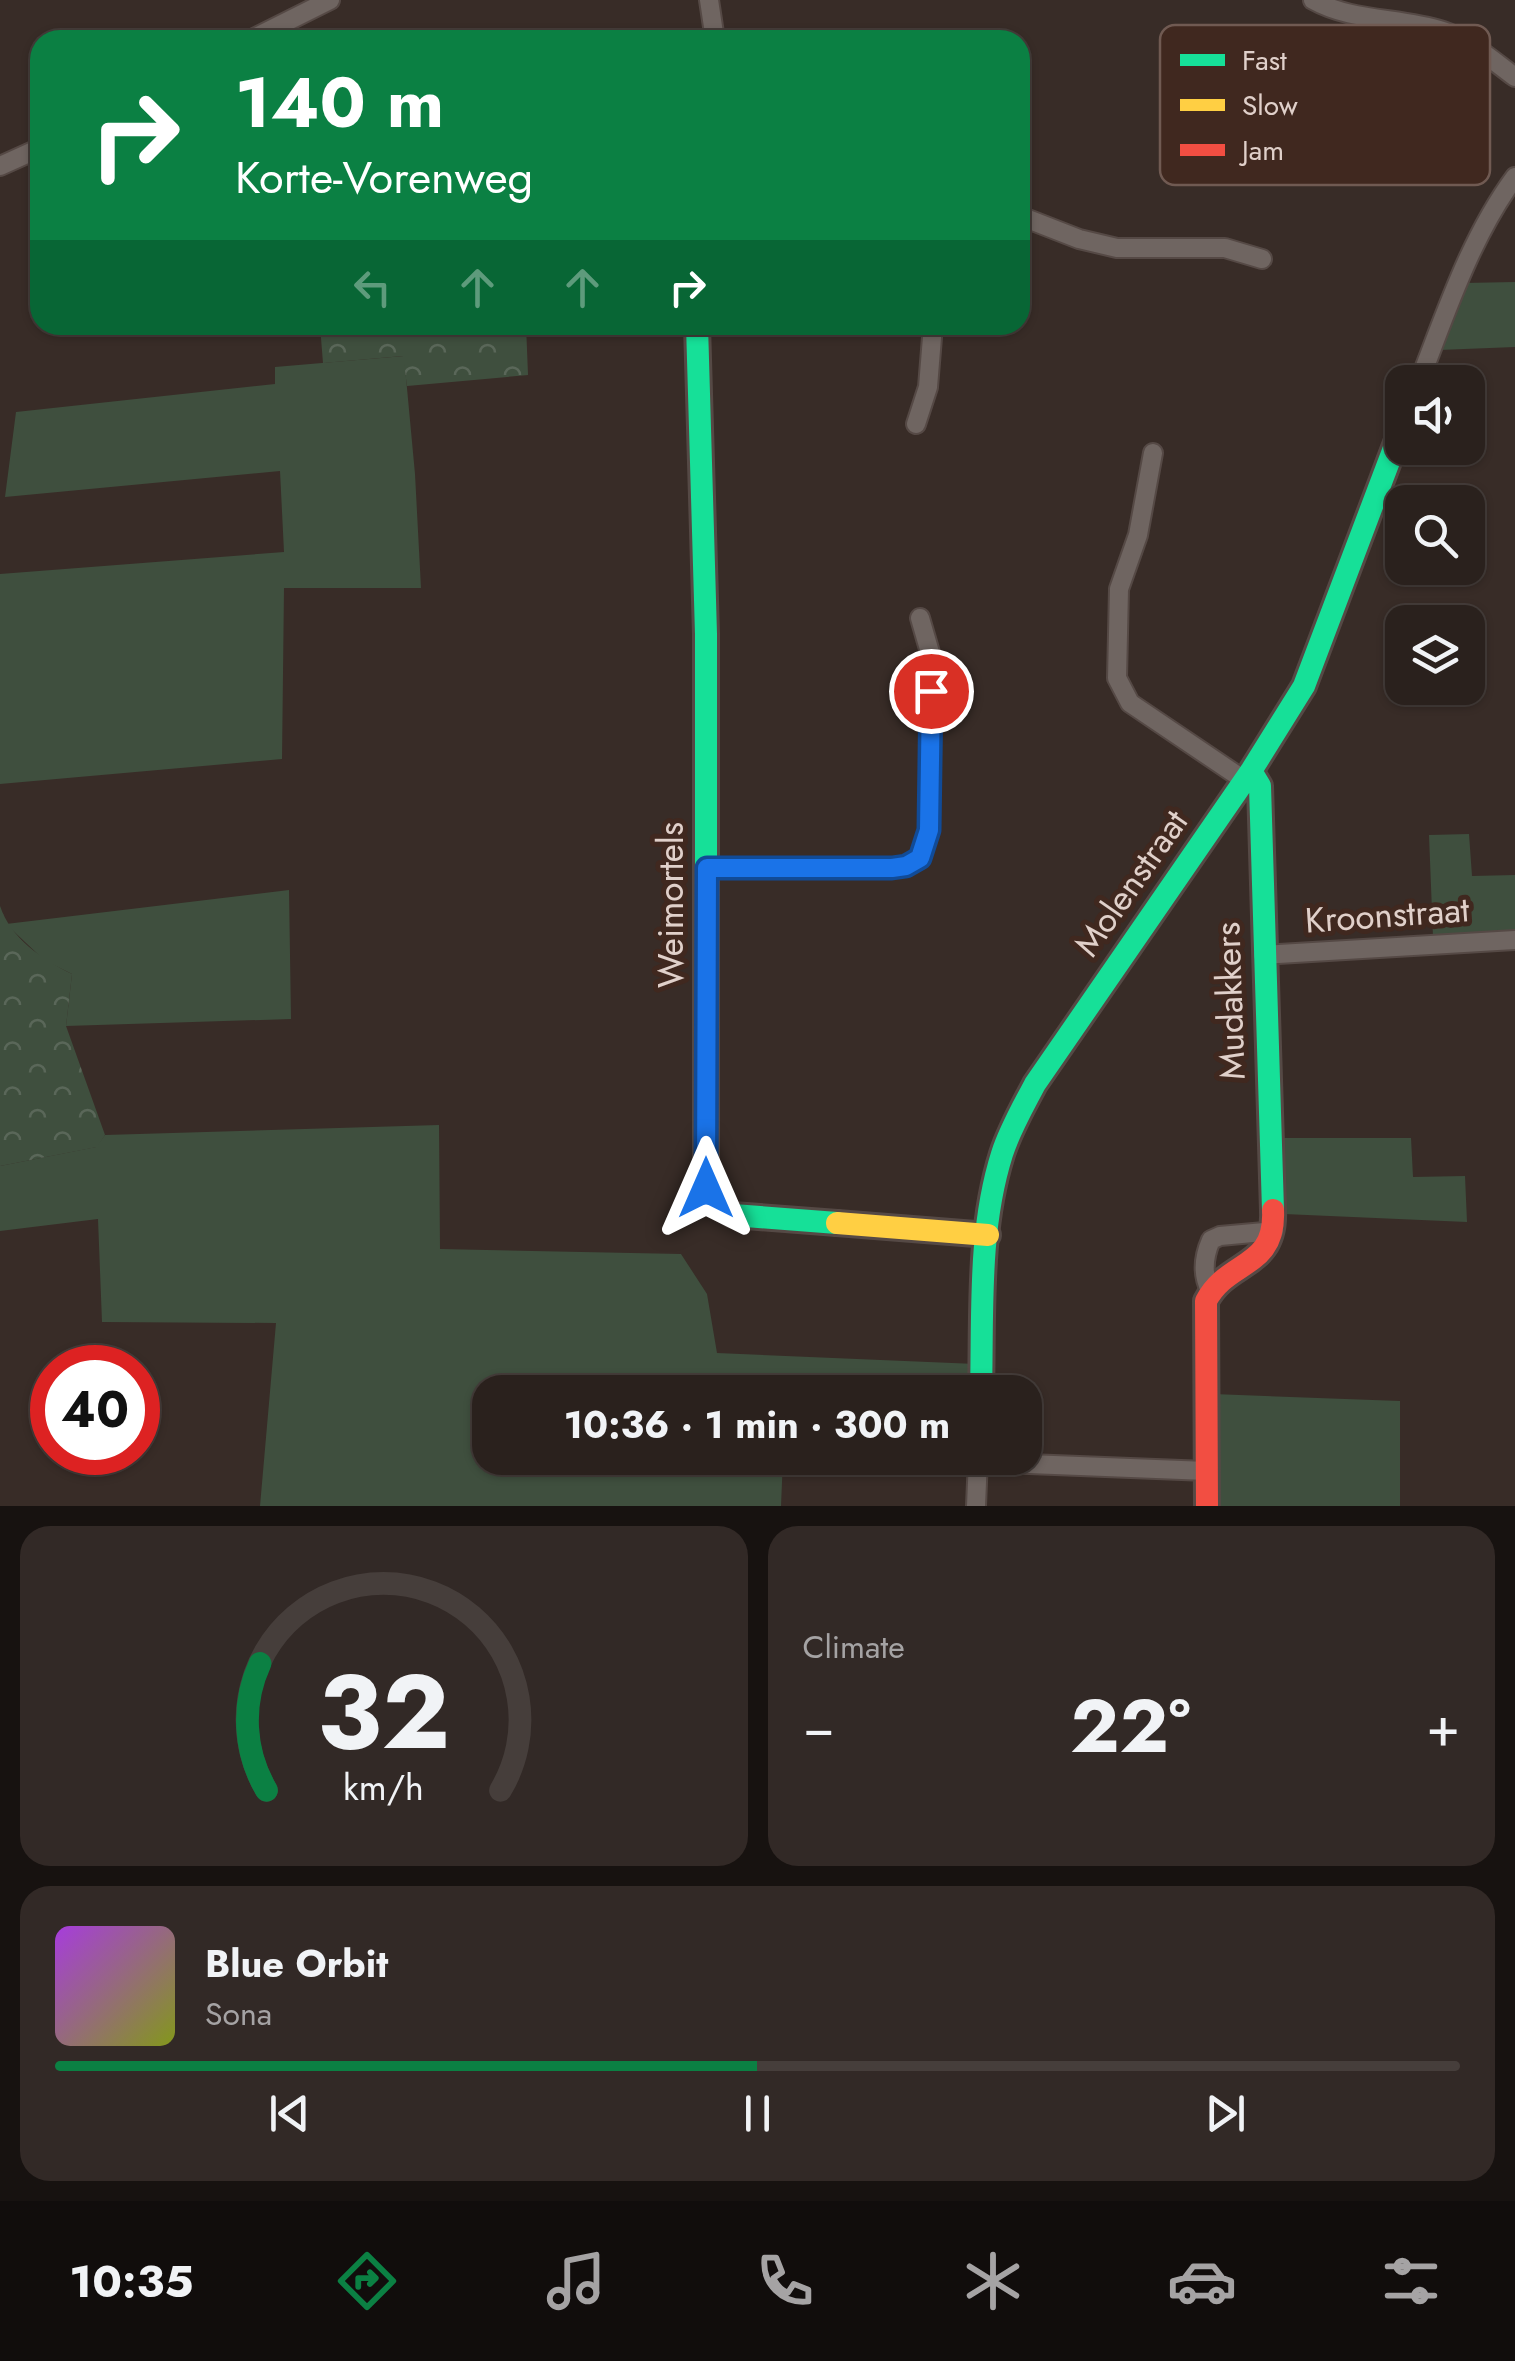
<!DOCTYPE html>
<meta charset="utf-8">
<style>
:root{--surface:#2a211d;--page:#322926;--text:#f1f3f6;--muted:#a5a3a4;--line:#463e3b;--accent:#0b8043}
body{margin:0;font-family:Jost,sans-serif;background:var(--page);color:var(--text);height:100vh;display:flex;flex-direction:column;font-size:38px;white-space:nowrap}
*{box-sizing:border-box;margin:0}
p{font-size:32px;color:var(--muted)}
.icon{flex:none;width:55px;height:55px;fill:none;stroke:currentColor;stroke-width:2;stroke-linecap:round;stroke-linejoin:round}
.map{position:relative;height:1506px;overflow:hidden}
.details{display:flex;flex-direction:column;gap:20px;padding:20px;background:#171210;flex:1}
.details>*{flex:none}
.top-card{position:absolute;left:30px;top:30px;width:1000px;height:305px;border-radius:30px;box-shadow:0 2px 8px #0004,0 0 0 2px var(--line);background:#0b8043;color:#fff;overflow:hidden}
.fabs{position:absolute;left:1385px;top:365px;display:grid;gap:20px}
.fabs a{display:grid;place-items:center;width:100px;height:100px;border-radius:20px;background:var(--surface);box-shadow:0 2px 8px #0004,0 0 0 2px var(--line);font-size:50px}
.speed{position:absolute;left:30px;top:1345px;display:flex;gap:20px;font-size:50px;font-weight:700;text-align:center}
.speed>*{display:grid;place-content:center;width:130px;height:130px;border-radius:50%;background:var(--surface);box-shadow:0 2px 8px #0004,0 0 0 2px var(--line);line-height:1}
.speed .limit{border:15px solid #d22;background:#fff;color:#111}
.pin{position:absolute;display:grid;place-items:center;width:85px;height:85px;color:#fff;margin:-42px;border:5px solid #fff;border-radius:50%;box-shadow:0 2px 10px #0007}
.me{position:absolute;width:110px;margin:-55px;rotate:0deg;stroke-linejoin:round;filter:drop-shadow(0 0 8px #0008)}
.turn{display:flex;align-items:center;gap:35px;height:210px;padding:0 40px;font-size:45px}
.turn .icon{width:130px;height:130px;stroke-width:2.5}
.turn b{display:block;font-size:70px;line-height:85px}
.lanes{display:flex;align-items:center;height:95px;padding:0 40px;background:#0003;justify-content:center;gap:50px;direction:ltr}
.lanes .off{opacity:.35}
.big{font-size:75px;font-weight:700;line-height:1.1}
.details .card{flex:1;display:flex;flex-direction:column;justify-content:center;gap:15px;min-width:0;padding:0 35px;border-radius:30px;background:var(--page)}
.details .dial{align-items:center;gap:0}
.dial svg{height:260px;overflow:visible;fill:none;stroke:var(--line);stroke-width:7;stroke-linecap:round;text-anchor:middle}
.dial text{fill:var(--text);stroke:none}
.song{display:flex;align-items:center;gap:30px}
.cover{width:120px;height:120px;border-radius:15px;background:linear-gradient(135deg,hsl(280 70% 55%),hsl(70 70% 35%))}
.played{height:10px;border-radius:5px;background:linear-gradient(90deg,var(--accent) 50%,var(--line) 50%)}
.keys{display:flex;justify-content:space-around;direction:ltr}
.heat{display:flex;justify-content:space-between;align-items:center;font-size:55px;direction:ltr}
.details .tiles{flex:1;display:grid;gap:20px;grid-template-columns:1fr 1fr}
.card:last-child{grid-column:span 2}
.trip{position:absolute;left:472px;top:1375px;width:570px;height:100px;border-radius:30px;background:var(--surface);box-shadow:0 2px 8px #0004,0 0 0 2px var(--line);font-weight:700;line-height:100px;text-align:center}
.tabs{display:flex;height:160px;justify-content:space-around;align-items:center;background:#110d0c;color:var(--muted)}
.tabs .icon{width:70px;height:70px}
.tabs .on{color:var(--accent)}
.tabs b{font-size:45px;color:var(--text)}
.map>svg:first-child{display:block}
</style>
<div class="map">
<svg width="1515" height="1506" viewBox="0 0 1515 1506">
<defs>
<pattern id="forest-crowns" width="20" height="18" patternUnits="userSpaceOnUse" patternTransform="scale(2.5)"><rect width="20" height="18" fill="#3f4f3e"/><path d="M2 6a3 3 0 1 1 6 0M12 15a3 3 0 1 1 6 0" fill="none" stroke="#5a6759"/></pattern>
</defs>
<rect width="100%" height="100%" fill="#382c27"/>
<path fill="#3f4f3e" d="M 1515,282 L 1515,347 L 1439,350 L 1464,283 Z
M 404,356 L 415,474 L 421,588 L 284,588 L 282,759 L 0,784 L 0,574 L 284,552 L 280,471 L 5,497 L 16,412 L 275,384 L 275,367 Z
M 1469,834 L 1472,876 L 1515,875 L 1515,932 L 1433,937 L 1429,835 Z
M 289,890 L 291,1019 L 66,1026 L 72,974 L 44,960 L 6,924 Z
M 439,1125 L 440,1249 L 681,1254 L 707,1294 L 717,1353 L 976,1364 L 975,1392 L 490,1392 L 490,1458 L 783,1458 L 781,1506 L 260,1506 L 276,1323 L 102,1322 L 98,1219 L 0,1231 L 0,1166 L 96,1147 L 105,1135 Z
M 1278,1138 L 1411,1138 L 1413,1177 L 1465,1176 L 1467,1222 L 1284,1214 Z
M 1213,1394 L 1400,1401 L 1400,1506 L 1215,1506 Z"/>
<path fill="url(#forest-crowns)" d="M 320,325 L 526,325 L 528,375 L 407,386 L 403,356 L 323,363 Z
M 0,906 C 11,939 42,959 72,974 L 66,1026 L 105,1135 L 97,1147 L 0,1166 Z"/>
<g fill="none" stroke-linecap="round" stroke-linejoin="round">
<defs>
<path id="street" d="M 709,0 L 715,40
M 1313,0 C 1352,22 1400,17 1443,31 C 1470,40 1492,60 1515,77
M 250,40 L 330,0
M 0,166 L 40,148
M 1020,216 L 1079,239 L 1117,248 L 1225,248 L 1262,259
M 1419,382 C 1446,313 1470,238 1515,177
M 916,424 L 928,387 L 933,325
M 1153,453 L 1138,535 L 1119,589 L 1117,678 L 1130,703 L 1244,780
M 707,868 L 892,868 L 907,866 L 920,859 L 929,830 L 931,656 L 920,618
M 1263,955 L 1515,940
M 1210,1290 C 1202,1274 1204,1256 1211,1240 L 1220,1236 L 1274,1231
M 978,1462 L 1207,1471
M 976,1506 L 978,1458"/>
<path id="fast" d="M 697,325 L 706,634 L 706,1188 L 710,1201 L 733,1215 L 837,1223
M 1251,771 L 1260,786 L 1273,1210
M 981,1392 C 983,1313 978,1230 1002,1154 C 1010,1129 1023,1107 1035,1084 L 1251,771 L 1304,686 L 1402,427"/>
<path id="slow" d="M 837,1223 L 988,1235"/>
<path id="jam" d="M 1207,1506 L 1206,1301 C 1228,1259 1276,1269 1273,1210"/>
</defs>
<use href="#street" stroke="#554945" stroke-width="22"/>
<use href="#fast" stroke="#554945" stroke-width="28"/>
<use href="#slow" stroke="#554945" stroke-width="28"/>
<use href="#jam" stroke="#554945" stroke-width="28"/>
<use href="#street" stroke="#6f6561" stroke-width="18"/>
<use href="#fast" stroke="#16e098" stroke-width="22"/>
<use href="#slow" stroke="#ffcf43" stroke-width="22"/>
<use href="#jam" stroke="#f24e42" stroke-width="22"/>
</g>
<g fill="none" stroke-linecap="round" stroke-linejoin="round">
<defs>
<path id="route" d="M 706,1188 L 707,868 L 892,868 L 906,866 L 920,858 L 929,830 L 931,691"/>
</defs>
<use href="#route" stroke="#114b97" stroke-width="25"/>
<use href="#route" stroke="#1a73e8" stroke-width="18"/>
</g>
<g text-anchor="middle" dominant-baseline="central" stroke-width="10" stroke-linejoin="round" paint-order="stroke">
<g font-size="35" fill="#e0d0ca" stroke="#40281f">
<text transform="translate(1131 883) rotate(-55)">Molenstraat</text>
<text transform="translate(671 905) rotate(-90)">Weimortels</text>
<text transform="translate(1387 915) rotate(-4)">Kroonstraat</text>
<text transform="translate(1230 1001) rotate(-92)">Mudakkers</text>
</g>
</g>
<rect x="1160" y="25" width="330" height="160" rx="15" fill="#40281f" stroke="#705a52" stroke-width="2.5"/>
<rect x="1180" y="54" width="45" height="12" fill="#16e098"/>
<rect x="1180" y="99" width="45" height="12" fill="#ffcf43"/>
<rect x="1180" y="144" width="45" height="12" fill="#f24e42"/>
<g font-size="28" fill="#e0d0ca">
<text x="1242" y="70">Fast</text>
<text x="1242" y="115">Slow</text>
<text x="1242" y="160">Jam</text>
</g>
</svg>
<div class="fabs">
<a><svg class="icon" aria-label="sound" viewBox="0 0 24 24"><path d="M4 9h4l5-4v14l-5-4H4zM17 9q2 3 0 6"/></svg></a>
<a><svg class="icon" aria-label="search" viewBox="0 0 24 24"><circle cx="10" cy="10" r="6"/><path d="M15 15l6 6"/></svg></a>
<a><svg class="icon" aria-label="layers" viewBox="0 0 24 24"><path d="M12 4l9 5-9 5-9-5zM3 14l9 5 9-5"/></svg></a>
</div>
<div class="speed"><div class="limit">40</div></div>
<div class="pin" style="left:931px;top:691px;background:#d93025"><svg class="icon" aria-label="arrive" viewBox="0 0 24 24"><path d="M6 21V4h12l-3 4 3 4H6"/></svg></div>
<svg class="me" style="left:706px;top:1188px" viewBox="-20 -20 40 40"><path d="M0-17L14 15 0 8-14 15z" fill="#1a73e8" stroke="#fff" stroke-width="4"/></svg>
<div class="trip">10:36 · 1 min · 300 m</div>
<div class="top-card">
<div class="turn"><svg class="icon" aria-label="right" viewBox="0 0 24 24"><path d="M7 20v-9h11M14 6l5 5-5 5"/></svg><div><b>140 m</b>Korte-Vorenweg</div></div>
<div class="lanes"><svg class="icon off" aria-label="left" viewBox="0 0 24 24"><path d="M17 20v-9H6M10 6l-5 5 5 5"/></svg><svg class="icon off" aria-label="ahead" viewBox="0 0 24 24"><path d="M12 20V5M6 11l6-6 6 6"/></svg><svg class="icon off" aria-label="ahead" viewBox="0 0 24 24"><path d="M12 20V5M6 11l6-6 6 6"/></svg><svg class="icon" aria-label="right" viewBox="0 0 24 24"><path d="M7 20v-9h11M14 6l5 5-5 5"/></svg></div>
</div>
</div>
<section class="details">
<div class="tiles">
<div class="card dial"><svg viewBox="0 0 100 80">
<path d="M14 69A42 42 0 1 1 86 69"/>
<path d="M14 69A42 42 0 0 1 12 30" stroke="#0b8043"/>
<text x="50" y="56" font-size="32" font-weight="700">32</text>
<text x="50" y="72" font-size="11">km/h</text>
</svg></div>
<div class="card"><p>Climate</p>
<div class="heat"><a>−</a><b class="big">22°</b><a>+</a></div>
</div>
<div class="card">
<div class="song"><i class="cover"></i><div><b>Blue Orbit</b><p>Sona</p></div></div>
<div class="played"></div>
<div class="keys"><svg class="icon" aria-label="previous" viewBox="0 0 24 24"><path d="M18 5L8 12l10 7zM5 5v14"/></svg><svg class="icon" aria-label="pause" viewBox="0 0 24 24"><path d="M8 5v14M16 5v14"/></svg><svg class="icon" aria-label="next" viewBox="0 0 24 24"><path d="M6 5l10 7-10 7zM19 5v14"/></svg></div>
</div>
</div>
</section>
<nav class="tabs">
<b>10:35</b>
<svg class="icon on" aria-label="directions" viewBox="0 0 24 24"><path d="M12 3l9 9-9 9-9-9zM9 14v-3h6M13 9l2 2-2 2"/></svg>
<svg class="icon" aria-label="music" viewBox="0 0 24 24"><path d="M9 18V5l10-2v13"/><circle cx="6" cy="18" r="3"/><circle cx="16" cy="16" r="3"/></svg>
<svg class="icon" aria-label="phone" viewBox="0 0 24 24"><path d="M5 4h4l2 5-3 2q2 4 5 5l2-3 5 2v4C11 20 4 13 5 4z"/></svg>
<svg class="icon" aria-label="climate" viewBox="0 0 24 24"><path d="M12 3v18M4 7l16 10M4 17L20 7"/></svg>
<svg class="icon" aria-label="car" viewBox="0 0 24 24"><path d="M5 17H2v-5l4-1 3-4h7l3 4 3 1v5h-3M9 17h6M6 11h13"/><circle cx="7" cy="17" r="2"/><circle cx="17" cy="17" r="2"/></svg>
<svg class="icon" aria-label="filters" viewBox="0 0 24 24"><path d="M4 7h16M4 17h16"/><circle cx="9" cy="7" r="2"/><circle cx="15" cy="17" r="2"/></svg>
</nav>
